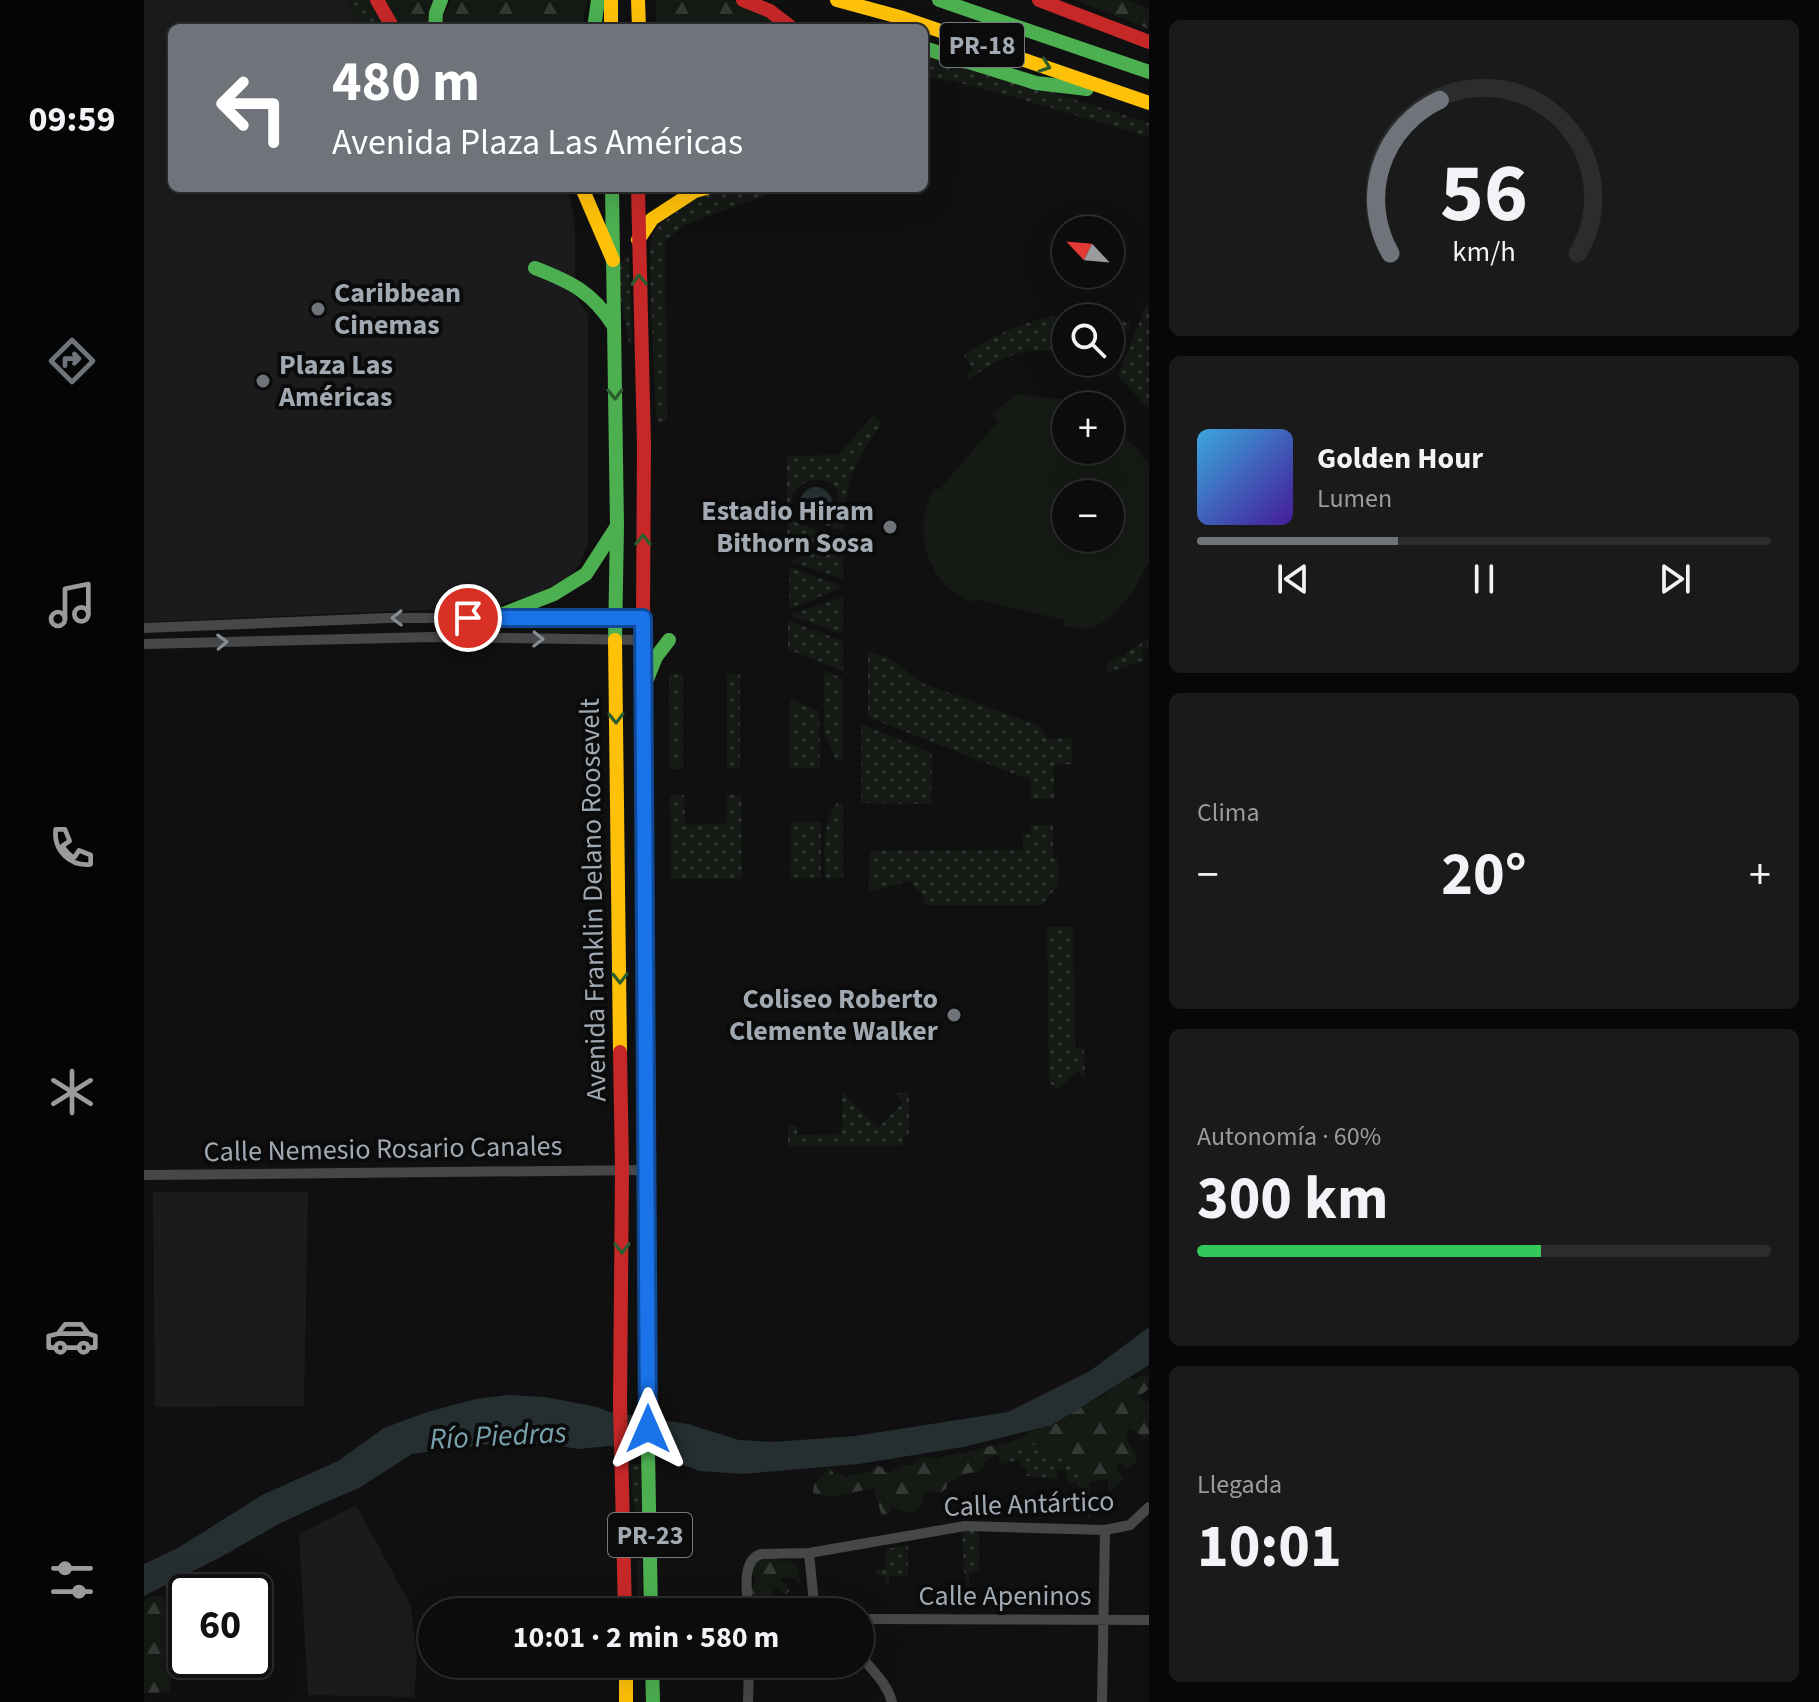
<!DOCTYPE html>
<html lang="es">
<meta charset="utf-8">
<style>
:root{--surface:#0c0c0d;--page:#1a1a1b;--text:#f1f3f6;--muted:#9a9b9d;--line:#2c2c2e;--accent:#6e747a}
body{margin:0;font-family:"Source Sans 3",sans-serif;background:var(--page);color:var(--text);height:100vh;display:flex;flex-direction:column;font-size:30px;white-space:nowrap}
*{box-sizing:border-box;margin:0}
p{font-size:26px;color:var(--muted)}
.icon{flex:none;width:44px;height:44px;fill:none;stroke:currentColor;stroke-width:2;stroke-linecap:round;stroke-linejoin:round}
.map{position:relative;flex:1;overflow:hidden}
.side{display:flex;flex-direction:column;gap:20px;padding:20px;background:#070707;width:670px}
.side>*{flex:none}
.hud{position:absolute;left:24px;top:24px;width:760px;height:168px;border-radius:12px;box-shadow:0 8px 32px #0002,0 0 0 2px var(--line);background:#6e747a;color:#fff;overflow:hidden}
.needle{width:52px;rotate:296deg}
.fabs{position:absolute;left:908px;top:216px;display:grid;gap:16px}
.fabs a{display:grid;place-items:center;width:72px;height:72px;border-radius:50%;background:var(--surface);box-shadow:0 8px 32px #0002,0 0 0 2px var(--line);font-size:40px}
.speed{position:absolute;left:24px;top:1574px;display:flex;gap:16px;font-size:40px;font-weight:700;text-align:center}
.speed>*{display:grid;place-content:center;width:104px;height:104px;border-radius:50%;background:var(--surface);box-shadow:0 8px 32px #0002,0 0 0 2px var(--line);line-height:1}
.speed .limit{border:4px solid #111;border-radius:12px;background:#fff;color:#111}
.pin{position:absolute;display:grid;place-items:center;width:68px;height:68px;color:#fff;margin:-34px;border:4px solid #fff;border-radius:50%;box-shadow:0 2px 8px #0007}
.me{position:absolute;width:88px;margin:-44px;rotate:0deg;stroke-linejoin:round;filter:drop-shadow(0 0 6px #0008)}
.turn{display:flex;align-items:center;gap:28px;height:168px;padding:0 32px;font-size:36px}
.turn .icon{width:104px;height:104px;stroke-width:2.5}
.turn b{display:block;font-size:56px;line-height:68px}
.big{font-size:60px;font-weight:700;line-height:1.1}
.side .widget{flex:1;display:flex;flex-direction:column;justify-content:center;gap:12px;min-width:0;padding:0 28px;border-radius:12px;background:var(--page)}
.side .dial{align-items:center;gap:0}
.dial svg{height:208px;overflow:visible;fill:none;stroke:var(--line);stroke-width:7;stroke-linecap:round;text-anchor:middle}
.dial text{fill:var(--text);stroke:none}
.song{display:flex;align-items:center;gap:24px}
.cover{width:96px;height:96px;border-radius:12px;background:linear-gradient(135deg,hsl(200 70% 55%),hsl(260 70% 35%))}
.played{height:8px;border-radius:4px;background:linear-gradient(90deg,var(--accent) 35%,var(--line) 35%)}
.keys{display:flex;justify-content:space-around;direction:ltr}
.heat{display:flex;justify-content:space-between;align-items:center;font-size:44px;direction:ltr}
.charge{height:12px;border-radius:6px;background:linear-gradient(90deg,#34c759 60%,var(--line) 0)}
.trip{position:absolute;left:274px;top:1598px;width:456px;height:80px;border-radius:40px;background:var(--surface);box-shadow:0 8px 32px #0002,0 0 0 2px var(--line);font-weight:700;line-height:80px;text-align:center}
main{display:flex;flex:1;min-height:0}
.tabs{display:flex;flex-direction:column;width:144px;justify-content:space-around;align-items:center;background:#050505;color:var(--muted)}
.tabs .icon{width:56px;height:56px}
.tabs .on{color:var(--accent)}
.tabs b{font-size:36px;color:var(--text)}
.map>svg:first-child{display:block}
</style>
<main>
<nav class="tabs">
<b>09:59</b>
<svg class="icon on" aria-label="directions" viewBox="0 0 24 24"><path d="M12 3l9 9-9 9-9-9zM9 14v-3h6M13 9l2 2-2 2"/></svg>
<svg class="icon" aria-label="music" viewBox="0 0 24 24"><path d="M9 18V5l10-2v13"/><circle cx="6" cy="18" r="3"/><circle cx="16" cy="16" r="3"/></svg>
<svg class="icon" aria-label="phone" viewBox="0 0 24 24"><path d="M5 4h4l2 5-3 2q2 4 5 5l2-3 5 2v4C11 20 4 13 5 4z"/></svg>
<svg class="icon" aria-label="climate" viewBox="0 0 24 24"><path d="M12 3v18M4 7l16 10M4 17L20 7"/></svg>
<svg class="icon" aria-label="car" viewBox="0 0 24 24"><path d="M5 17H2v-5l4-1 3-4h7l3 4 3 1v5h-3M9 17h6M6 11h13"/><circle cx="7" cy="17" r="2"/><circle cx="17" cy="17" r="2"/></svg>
<svg class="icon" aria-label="filters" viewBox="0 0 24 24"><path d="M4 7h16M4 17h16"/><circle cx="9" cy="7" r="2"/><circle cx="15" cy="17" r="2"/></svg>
</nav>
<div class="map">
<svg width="1005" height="1702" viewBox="0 0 1005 1702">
<defs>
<pattern id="grass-dots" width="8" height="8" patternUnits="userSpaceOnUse" patternTransform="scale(2)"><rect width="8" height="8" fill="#161a15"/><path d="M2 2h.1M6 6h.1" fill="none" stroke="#353935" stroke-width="1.8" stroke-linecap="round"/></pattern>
<pattern id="forest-firs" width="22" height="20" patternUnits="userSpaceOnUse" patternTransform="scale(2)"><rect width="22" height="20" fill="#161a15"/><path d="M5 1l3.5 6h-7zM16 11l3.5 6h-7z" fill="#353935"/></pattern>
</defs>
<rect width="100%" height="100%" fill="#101011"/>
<path fill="#1b1b1d" d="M 0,0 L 200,0 L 221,28 L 28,28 L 28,188 L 420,188 L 427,200 L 431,230 L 431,296 L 444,315 L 444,541 L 436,564 L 425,579 L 391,594 L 347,607 L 0,622 Z
M 9,1192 L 164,1192 L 160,1406 L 11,1407 Z
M 212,1505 L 267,1606 L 273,1660 L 270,1697 L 164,1695 L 155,1534 Z"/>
<path fill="url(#grass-dots)" d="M 200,0 L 224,0 L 241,28 L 221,28 Z
M 780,52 L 1005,123 L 1005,137 L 874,98 L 812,82 L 780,77 Z
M 583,188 L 637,188 L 618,197 L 555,219 L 540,226 L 521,240 L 523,420 L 518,423 L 514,420 L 512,414 L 506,275 L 506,249 L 509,236 L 513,226 L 556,195 Z
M 485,254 L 488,344 L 485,344 L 476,296 L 476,264 Z
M 1002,306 L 1005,308 L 1005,409 L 974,375 Z
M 924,314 L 965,316 L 986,323 L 966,370 L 946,362 L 966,362 L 966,318 L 922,318 L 922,355 C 880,343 859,357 824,379 L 821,376 L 829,369 L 820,355 C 850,333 887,319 924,314 Z
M 729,416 L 738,423 C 711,460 700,485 699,531 L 681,525 C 689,520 694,514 695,504 C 698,463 630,480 652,514 L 643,510 L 643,456 L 694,455 Z
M 643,519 L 692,537 L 644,555 Z
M 699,544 L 699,579 L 646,561 Z
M 645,567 L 699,587 L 645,609 Z
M 699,597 L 699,634 L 645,615 Z
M 644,621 L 699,641 L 699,671 L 644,649 Z
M 1005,638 L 1005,647 L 996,651 L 1001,660 L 963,673 L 962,665 L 974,657 L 981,657 L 982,653 Z
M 724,651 L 747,659 L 778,683 L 895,726 L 903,739 L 928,738 L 928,764 L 910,765 L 910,799 L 887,799 L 886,780 L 724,717 Z
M 680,671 L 698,678 L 698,760 L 692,760 L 680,732 Z
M 525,674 L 539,674 L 539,769 L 526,769 Z
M 583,674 L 596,674 L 596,768 L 583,768 Z
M 646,699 L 675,711 L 676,768 L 646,768 Z
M 717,724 L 788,753 L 787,804 L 717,803 Z
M 526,795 L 540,795 L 541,825 L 582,824 L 583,795 L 597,795 L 598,879 L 527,879 Z
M 693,803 L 699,803 L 699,878 L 681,878 C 681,852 677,825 693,803 Z
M 647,822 L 677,822 L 677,878 L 646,878 Z
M 887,825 L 909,825 L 909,858 L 914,858 L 914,886 L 897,905 L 781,905 L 778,894 L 770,887 L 767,880 L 725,892 L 726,851 L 879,850 L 879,834 L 887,834 Z
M 903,927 L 929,927 L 931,1048 L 940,1049 L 941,1077 L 933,1071 L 914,1090 L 905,1082 Z
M 698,1092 L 734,1128 L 759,1103 L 751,1093 L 765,1093 L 765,1133 L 759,1139 L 759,1146 L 644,1146 L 644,1126 L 653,1126 L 653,1135 L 698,1134 Z
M 893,1443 L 908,1456 L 917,1455 L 921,1451 L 937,1466 L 935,1484 L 923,1482 L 922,1470 L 914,1470 L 913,1479 L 883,1476 L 882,1467 L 878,1467 L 875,1460 L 857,1464 L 854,1455 Z
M 486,1464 L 497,1464 L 498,1612 L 494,1612 L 494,1550 Z
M 827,1530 L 833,1532 L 835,1534 L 835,1571 L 825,1572 L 825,1587 L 822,1587 L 822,1576 L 820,1571 L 818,1532 Z
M 764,1545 L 764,1576 L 745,1576 L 745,1586 L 742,1586 L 742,1576 L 731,1575 L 732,1570 L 742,1569 L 742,1549 Z"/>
<path fill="url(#forest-firs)" d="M 241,0 L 290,0 L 284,28 L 256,28 Z
M 307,0 L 443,0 L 438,28 L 298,28 L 299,18 Z
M 512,0 L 584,0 L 601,4 L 641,28 L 511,28 Z
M 931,0 L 983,0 L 1005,9 L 1005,29 Z
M 1005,1375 L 1005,1389 L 996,1395 L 999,1401 L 1005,1402 L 1005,1435 L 1000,1438 L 988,1429 L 983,1429 L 984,1435 L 982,1438 L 993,1457 L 992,1461 L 983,1469 L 974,1462 L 975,1460 L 973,1460 L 974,1470 L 980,1478 L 966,1491 L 964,1492 L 964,1479 L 946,1482 L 947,1507 L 946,1508 L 947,1517 L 945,1518 L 942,1515 L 943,1497 L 939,1496 L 939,1487 L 935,1486 L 937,1466 L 933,1461 L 928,1462 L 923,1459 L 921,1451 L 918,1455 L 902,1455 L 893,1444 L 844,1458 L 836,1471 C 831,1473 826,1472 821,1474 C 815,1477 809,1480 803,1484 L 802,1489 L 797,1492 L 791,1491 L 780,1493 L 779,1503 L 772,1511 L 761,1512 L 751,1507 L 747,1508 L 745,1514 L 738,1517 L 730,1488 L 688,1497 L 669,1493 L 670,1485 L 685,1467 L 690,1474 L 700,1475 L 704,1478 L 705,1475 C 719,1473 722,1476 732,1466 L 738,1467 L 741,1472 L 745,1473 L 759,1465 L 769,1465 L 772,1459 L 781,1457 L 793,1459 L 803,1455 L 818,1454 L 841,1447 L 867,1442 L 892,1429 L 915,1423 L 919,1418 L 942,1404 L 962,1395 L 964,1391 L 986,1377 L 991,1380 L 997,1376 Z
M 633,1558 L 637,1562 L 644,1560 L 654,1568 L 655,1578 L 657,1582 L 653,1583 L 651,1579 L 638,1577 L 636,1581 L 643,1584 L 641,1587 L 646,1590 L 642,1594 L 631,1589 L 627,1596 C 641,1603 653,1603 666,1612 L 606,1612 L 606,1590 L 613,1580 L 610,1578 L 607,1568 L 613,1559 Z
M 10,1596 L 26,1597 L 26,1692 L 0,1693 L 0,1600 Z"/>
<path fill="#161a15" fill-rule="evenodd" d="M 874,394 L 916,399 L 936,406 L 922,406 L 922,450 L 966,450 L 966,423 L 994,450 L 1005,467 L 1005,561 L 989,592 L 965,619 L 950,627 L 942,629 L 919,626 L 921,620 L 830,599 L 828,603 C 817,597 805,591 797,580 C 776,554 774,516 790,488 L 795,490 L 854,421 L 848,415 L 864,400 ZM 922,494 L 966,494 L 966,538 L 922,538 Z"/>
<path fill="#252f31" d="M656 503a16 16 0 1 1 32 0a16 16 0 1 1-32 0Z
M 1005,1327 L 1005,1365 L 908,1425 L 819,1447 L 715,1464 L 599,1474 L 556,1471 L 536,1464 L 514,1452 L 465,1446 L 435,1449 L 404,1444 L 345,1444 L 268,1454 L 215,1488 L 173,1506 L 133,1525 L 77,1557 L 0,1596 L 0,1564 L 34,1548 L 118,1495 L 194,1461 L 240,1428 L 283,1412 L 332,1399 L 365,1395 L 401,1397 L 453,1407 L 466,1412 L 544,1424 L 595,1440 L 629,1442 L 711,1436 L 864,1412 L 946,1371 Z"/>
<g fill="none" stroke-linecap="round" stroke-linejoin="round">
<path stroke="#454749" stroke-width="10" d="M 0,628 L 244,618 L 499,618
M 0,644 L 288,637 L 499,640
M 0,1175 L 503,1170
M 665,1553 L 670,1603 L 679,1612
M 604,1612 C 604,1594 596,1561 617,1554 L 665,1553 L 821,1526 L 961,1530 L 986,1525 L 1005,1507
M 716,1619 L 1005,1620
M 716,1655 C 728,1670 743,1683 748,1702
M 604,1702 L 605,1664
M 958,1702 L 961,1530"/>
<path stroke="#4caf50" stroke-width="14" d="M 795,0 L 1005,72
M 291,28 L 292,13 L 297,0
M 450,28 L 454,0
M 780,48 L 892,83 L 943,89
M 468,188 L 473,526 L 471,640
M 391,268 C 427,282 448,292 469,325
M 349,618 L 410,594 L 442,574 L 473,526
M 504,677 L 512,657 L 525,640
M 501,1047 L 503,1399 L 507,1612
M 508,1664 L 509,1702"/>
<path stroke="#ffc107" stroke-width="14" d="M 467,0 L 467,28
M 494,0 L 495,28
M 693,0 L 759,18 L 1005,103
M 438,188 L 469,260
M 494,240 L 508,219 L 551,191 L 562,188
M 499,618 L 501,1047
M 471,640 L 476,1052
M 482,1664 L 482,1702"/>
<path stroke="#c62828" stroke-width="14" d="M 233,0 L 249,28
M 599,0 L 626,11 L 648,28
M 895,0 L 1005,42
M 494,188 L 500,445 L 499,618
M 476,1052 L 478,1170 L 476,1402 L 481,1612"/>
</g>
<defs><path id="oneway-chevron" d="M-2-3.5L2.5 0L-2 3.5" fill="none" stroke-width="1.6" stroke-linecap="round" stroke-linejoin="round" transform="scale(2)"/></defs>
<g stroke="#2c5d2e">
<use href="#oneway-chevron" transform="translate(901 66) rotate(19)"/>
<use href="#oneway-chevron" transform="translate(495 280) rotate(-92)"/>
<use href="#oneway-chevron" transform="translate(471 394) rotate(89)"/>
<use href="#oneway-chevron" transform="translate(499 540) rotate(-90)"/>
<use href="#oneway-chevron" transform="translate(472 718) rotate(89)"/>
<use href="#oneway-chevron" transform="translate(476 978) rotate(89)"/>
<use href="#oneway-chevron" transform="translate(478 1248) rotate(90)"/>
</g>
<g stroke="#858c92">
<use href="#oneway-chevron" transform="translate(253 618) rotate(179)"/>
<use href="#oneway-chevron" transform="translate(394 639) rotate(1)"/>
<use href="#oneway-chevron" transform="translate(78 642) rotate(-2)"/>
</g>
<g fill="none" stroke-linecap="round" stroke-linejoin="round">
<defs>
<path id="route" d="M 324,618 L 499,618 L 504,1429"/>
</defs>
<use href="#route" stroke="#114b97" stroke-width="20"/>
<use href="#route" stroke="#1a73e8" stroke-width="14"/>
</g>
<g fill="#6e747a" stroke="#0b0b0c" stroke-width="3">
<circle cx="174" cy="309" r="8"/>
<circle cx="119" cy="381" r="8"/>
<circle cx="746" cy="527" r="8"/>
<circle cx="810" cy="1015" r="8"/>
</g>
<g text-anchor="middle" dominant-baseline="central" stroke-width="8" stroke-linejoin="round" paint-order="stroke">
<g fill="#0b0b0c" stroke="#747a80" stroke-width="2">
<rect x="796" y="23" width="84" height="44" rx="6"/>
<rect x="464" y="1513" width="84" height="44" rx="6"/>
</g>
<g font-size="26" font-weight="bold" fill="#a1aab2">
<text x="838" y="45">PR-18</text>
<text x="506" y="1535">PR-23</text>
</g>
<g font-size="28" font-weight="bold" fill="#a1aab2" stroke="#0b0b0c" text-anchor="start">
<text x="190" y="293">Caribbean<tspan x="190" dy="32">Cinemas</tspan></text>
<text x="135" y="365">Plaza Las<tspan x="135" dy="32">Américas</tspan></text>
<text x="730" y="511" text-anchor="end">Estadio Hiram<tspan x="730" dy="32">Bithorn Sosa</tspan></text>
<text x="794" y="999" text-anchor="end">Coliseo Roberto<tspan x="794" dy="32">Clemente Walker</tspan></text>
</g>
<g font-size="28" fill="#a1aab2" stroke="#0b0b0c">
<text transform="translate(449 900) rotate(-91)">Avenida Franklin Delano Roosevelt</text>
<text transform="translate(239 1149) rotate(-1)">Calle Nemesio Rosario Canales</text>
<text transform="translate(885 1504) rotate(-2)">Calle Antártico</text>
<text x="861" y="1596">Calle Apeninos</text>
</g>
<g font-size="30" font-style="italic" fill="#78a2ad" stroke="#0b0b0c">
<text transform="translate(354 1436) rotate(-3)">Río Piedras</text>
</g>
</g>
</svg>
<div class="fabs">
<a><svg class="needle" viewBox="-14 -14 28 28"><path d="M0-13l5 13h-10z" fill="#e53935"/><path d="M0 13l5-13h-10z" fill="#9a9b9d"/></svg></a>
<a><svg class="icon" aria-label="search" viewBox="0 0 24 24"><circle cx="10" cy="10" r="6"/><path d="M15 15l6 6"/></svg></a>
<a>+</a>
<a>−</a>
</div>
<div class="speed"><div class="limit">60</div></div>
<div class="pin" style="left:324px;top:618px;background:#d93025"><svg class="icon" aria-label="arrive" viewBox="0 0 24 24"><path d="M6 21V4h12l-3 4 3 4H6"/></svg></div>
<svg class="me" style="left:504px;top:1429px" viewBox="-20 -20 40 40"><path d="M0-17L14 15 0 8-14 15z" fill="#1a73e8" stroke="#fff" stroke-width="4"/></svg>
<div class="trip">10:01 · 2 min · 580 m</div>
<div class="hud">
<div class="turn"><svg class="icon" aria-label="left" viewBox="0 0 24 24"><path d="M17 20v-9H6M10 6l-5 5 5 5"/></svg><div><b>480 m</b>Avenida Plaza Las Américas</div></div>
</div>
</div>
<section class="side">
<div class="widget dial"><svg viewBox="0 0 100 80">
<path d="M14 69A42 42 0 1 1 86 69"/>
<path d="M14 69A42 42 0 0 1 33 10" stroke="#6e747a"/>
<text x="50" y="56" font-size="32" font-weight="700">56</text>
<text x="50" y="72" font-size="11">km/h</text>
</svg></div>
<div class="widget">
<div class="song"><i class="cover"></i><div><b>Golden Hour</b><p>Lumen</p></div></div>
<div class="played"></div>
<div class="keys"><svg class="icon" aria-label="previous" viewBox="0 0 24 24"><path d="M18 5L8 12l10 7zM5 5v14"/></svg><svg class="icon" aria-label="pause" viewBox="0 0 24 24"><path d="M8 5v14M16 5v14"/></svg><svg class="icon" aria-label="next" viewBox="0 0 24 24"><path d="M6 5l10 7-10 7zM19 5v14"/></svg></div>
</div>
<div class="widget"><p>Clima</p>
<div class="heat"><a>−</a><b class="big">20°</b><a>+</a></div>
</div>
<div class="widget"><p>Autonomía · 60%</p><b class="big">300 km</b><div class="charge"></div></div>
<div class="widget"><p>Llegada</p><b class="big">10:01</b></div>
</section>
</main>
